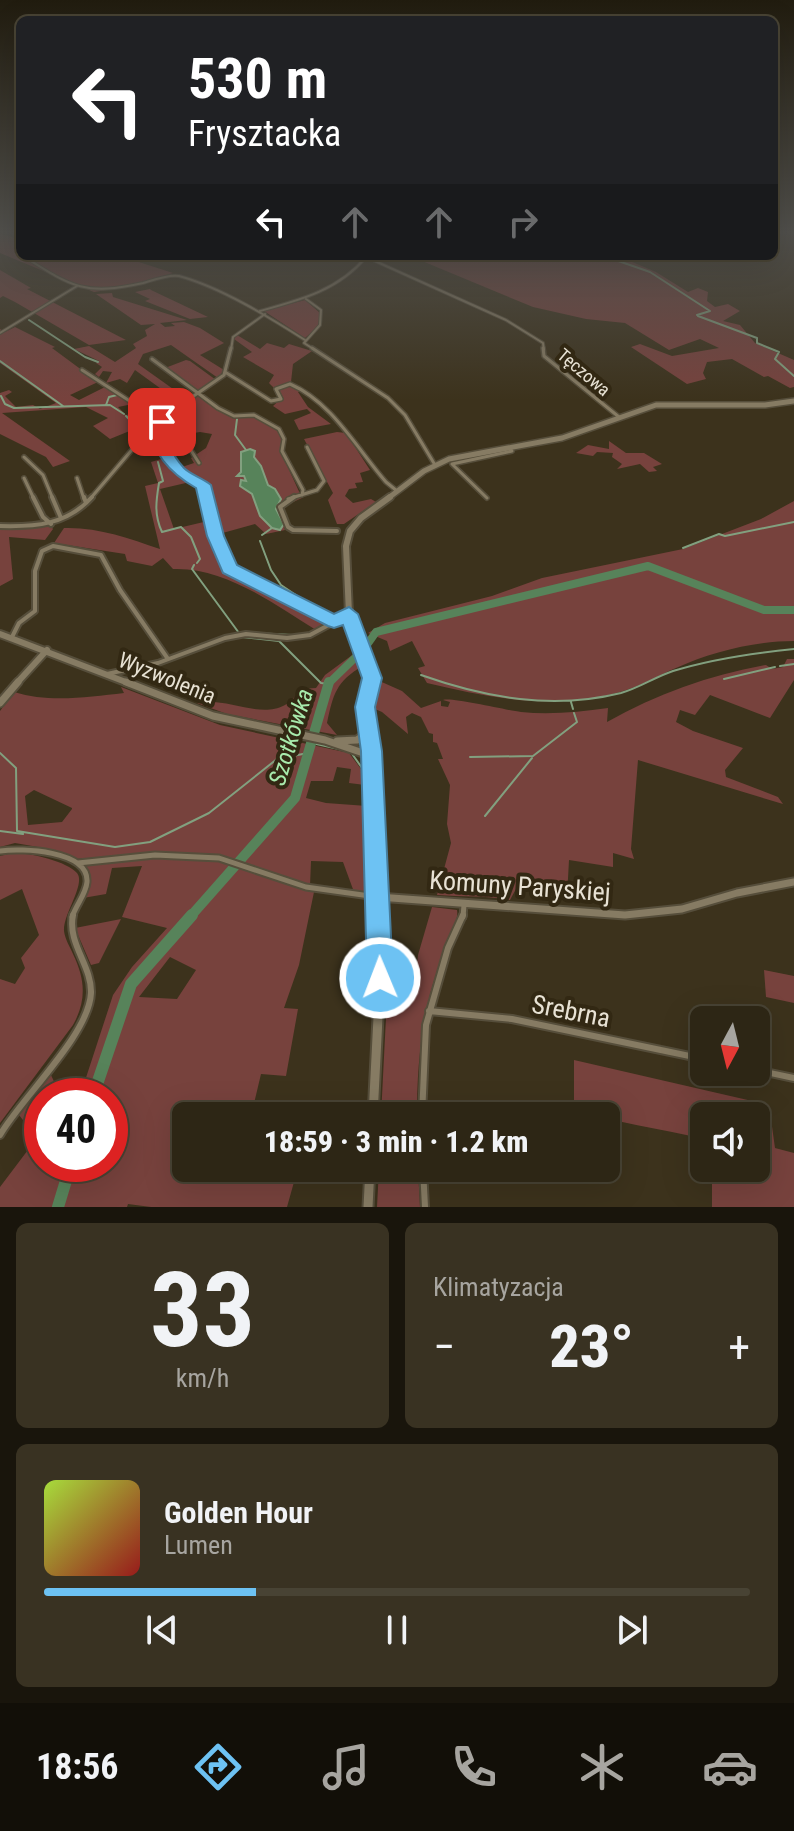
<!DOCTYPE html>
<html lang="pl">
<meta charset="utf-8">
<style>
:root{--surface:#2d2615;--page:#393222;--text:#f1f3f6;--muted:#a7a5a0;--line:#484334;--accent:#6dc2f3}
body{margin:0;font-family:"Roboto Condensed",sans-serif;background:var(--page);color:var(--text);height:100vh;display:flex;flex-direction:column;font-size:30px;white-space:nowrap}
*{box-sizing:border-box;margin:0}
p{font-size:26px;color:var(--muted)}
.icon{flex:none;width:44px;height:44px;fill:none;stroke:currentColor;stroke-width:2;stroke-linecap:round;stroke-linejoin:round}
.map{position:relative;height:1207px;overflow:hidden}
.drawer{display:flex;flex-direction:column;gap:16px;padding:16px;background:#19150c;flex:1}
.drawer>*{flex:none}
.hud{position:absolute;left:16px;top:16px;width:762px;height:244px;border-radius:12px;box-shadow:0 8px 32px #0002,0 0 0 2px var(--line);background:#202124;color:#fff;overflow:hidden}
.needle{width:52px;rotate:187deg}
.tools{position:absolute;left:690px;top:1006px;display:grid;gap:16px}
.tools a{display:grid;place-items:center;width:80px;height:80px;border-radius:12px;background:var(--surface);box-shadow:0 8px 32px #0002,0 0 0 2px var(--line);font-size:40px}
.speed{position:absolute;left:24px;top:1078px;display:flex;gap:16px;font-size:40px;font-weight:700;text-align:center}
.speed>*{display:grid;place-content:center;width:104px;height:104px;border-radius:50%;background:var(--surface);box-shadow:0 8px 32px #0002,0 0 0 2px var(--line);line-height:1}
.speed .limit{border:12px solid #d22;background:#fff;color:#111}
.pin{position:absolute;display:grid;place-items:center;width:68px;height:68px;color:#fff;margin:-34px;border-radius:16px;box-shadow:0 4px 12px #0006}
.me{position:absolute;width:88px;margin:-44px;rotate:359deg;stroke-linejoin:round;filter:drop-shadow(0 0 6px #0008)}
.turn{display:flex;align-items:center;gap:28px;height:168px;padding:0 40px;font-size:36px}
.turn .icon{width:104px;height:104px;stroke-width:2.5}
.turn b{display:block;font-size:56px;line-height:68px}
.lanes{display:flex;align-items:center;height:76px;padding:0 40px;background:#0003;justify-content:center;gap:40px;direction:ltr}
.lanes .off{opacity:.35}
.big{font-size:60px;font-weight:800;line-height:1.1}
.drawer .card{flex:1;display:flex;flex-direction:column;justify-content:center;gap:12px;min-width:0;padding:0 28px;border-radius:12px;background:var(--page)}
.drawer .dial{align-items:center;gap:0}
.dial b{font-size:104px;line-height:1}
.song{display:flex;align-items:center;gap:24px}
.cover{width:96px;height:96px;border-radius:12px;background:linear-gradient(135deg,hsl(80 70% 55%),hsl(0 70% 35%))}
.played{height:8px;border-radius:4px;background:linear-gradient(90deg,var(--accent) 30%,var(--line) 30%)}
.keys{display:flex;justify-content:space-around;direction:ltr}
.heat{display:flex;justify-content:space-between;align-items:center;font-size:44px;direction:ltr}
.drawer .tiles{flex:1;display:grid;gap:16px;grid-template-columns:1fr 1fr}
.card:last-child{grid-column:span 2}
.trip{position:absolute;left:172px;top:1102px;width:448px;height:80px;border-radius:12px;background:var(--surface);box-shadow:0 8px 32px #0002,0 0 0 2px var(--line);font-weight:800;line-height:80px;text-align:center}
.dock{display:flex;height:128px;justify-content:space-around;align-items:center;background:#120f08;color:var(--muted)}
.dock .icon{width:56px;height:56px}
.dock .selected{color:var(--accent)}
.dock b{font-size:36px;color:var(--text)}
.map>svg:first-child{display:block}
</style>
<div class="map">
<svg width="794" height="1207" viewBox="0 0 794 1207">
<rect width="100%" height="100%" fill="#3c321c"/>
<path fill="#77423d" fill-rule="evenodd" d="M 0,234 L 20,239 L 20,256 L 120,256 L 173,273 L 126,287 L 94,292 L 0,253 Z
M 410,256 L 420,256 L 425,261 L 428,259 L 423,256 L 618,256 L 656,272 L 688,292 L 698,288 L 708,292 L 707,301 L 715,307 L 728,304 L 740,311 L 723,321 L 740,325 L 755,343 L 794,360 L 794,387 L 790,388 L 768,376 L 764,377 L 732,359 L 707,362 L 703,373 L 706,379 L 687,384 L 631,347 L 640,344 L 672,356 L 719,348 L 700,339 L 669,350 L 625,323 L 586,319 L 533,307 Z
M 0,270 L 31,288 L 27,289 L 126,340 L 89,345 L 15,302 L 3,296 L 0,298 Z
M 150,289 L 151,290 L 208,317 L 190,319 L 145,301 L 150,299 L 135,292 Z
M 112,293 L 113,297 L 187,320 L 160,323 L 165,327 L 175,326 L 171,323 L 184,322 L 200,328 L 224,343 L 200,355 L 224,370 L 218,378 L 171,345 L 143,354 L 138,364 L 183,396 L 175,399 L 135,370 L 127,383 L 120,379 L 106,383 L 112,372 L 103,371 L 99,377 L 95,374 L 102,367 L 96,363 L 99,361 L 74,349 L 89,346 L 115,362 L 136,348 L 133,344 L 147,336 L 145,330 L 155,324 L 141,325 L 96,294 Z
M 305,300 L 320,313 L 319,326 L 305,338 L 264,311 Z
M 15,327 L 55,347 L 52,348 L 98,382 L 70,395 L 79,400 L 105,387 L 133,404 L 118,407 L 126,415 L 142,411 L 158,423 L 142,436 L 132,430 L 110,439 L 93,426 L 108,418 L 86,407 L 2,413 L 70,461 L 53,467 L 46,457 L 0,434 L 0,393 L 9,390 L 12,392 L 5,396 L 16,407 L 33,405 L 40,409 L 56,403 L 0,363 L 0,329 L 5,332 Z
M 237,335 L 260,349 L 267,343 L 284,348 L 289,344 L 312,351 L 293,364 L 291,382 L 303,390 L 298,392 L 308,407 L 331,424 L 299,430 L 294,420 L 311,413 L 307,409 L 285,414 L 273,406 L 283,397 L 269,383 L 274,375 L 243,357 L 252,352 L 234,339 Z
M 186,360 L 190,361 L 216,380 L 196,392 L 165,368 Z
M 195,395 L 235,416 L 256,414 L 284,433 L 285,442 L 280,450 L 302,498 L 278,509 L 285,530 L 266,534 L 255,524 L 219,534 L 206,485 L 185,476 L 179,468 L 194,463 L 191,458 L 206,448 L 212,434 L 200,432 L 182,435 L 165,420 L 173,410 Z
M 337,432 L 346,433 L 370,470 L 360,473 L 363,482 L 355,483 L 357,488 L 349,489 L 345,496 L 353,503 L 371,499 L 376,502 L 344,524 L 337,524 L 328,500 L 333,493 L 304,439 Z
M 609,441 L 626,453 L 644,453 L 662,464 L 653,467 L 657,471 L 649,472 L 640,464 L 617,469 L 622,464 L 612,457 L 613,453 L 597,452 L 593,456 L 576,453 L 588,445 L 609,449 Z
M 168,457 L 182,479 L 190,482 L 160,489 L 174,529 L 208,521 L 224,569 L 252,580 L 330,621 L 316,630 C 274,604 225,567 173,569 L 163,558 L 152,566 L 127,561 L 125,554 L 54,543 L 64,528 C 98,527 128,538 160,549 L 145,486 L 158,483 L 151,462 Z
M 794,501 L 794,641 C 755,641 711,652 676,668 C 657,676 639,687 620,692 C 554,711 491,698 427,683 L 418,668 L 425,666 L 412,641 L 390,651 L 387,641 L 368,633 L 385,623 L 492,596 L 542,578 L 683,549 L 761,519 Z
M 51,526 L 53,529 L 45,540 L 9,537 L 13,579 L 0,586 L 0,527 Z
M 355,653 L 363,666 C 336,681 333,695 327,723 L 337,735 L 227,714 L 197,703 C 232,695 276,731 300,689 L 316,688 L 325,675 Z
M 787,659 L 794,659 L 794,680 L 770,718 L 710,695 L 695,715 L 680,710 L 676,722 L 693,731 L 743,748 L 725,770 L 726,777 L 778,797 L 783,804 L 638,760 L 631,849 L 634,859 L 613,853 L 613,867 L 569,860 L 567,897 L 517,887 L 510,900 C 484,895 463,897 437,895 L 451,843 L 447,824 L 450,785 L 438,759 L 443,759 L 437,743 L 433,742 L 433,734 L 429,733 L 421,717 L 412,713 L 406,717 L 408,734 L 382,712 L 368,706 L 375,679 L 402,691 L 421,708 L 441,701 L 441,706 L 448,707 L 450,702 L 443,700 C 452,697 505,710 521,712 C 550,715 579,712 608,708 L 607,722 C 657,694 710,675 766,665 L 772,669 L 783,667 Z
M 121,687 L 220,725 L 349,753 L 364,773 L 365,785 L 349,783 L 351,769 L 337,767 L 333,781 L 311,781 L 306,798 L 326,803 L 367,806 L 370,892 L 354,892 L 343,862 L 311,861 L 310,886 L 219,856 L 148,853 L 76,859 L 38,847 L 15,843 L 0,847 L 0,711 L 14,692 C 49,703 88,697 124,693 ZM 34,790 L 72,808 L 72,809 L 62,822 L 28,825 L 25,796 Z
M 12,853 C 27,852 67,861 77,873 C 86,884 63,914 64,931 C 65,939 70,947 73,954 C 85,979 87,1000 73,1025 L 0,1123 L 0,979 L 15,984 L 25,968 L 21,958 L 39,935 L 22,889 L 0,900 L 0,856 Z
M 147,858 L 217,861 L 314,892 L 299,965 L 284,1008 L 298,1009 L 286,1076 L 261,1074 L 251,1116 L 186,1116 L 186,1168 L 207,1168 L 294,1182 L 287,1207 L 151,1207 L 128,1204 L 127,1207 L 0,1207 L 0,1187 L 37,1138 L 19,1115 L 50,1073 L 61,1096 L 42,1096 L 42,1164 L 110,1164 L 110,1096 L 80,1096 L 113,995 L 132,967 L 167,928 L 122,917 L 142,866 L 112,868 L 106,894 L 83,898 L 90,882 L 85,863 ZM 170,957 L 196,970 L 177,999 L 139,997 Z
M 432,907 L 457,910 C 460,923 440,959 436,974 C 421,1020 417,1068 417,1116 L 381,1116 L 388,978 L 390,971 L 416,974 L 418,955 Z
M 121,919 L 99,963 L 91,965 L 75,928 Z
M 764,970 L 794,976 L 794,1003 L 766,997 Z
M 574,1060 L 769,1105 L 775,1148 L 794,1153 L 794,1207 L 712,1207 L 712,1168 L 756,1168 L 756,1116 L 704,1116 L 704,1139 C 660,1129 614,1121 574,1112 Z
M 379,1168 L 418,1168 L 420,1207 L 377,1207 Z"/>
<path fill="#57835a" stroke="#82a07f" stroke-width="2" d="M 250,449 L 255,451 L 254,457 L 261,466 L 268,485 L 275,489 L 281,499 L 276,509 L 284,524 L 280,530 L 272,528 L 260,516 L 252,494 L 240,486 L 241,480 L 246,481 L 244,476 L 237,476 L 241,472 L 241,452 Z"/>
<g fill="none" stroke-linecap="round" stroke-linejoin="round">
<path stroke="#82a07f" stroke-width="2" d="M 358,256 L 358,260
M 604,256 L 650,272 L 710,311 L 697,315
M 698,316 L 757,338 L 757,343 L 779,352 L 775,359 L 794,376
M 29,320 L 85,357 L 98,362
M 0,361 L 63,406
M 1,396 L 5,404 L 14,408 L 110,405 L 124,414
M 106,405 L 109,397 L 117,395
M 126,416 L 145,435
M 237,419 L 235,435 L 246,450
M 158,462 L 163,481 L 159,483 C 156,501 154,515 162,532 L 181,527 L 191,537 L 200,559 L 197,563
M 262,535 L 272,528
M 260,541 L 271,570 L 281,585 L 330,618
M 683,548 L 719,534 L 725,536 L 794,522
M 194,565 L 192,569 L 239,633
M 222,570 L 247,580
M 255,633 L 292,635
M 242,637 L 279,641 L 321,683 L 328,684
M 780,666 L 794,664
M 421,675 C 486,698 553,710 621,693 C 639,688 655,677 673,671 C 712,659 753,653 794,649
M 724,679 L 775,667
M 571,702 L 573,709
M 312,743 L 343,750
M 350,751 L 367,775 L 372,892
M 0,753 L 16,768 L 17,831 L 115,847 L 150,842 L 209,813 L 277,759 L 308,753
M 470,757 L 533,756 L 577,722 L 574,713
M 485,816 L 532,758
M 0,831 L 23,834"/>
<path stroke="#57835a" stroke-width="8" d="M 328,684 L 364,649 L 376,632 L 648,566 L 764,610 L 794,610"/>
<path stroke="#57835a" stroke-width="10" d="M 190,917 L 295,798 L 329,682"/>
<path stroke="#57835a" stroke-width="12" d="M 93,1096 L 131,984 L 192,915
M 58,1207 L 71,1164"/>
<defs>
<path id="street-far4" d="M 23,256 C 72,287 85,296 143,283 C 153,280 169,274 179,276 C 220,287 269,317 305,340
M 306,299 L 321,310 L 320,325 L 304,343 L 315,350
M 260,311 C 300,300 339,290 366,257 L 506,320 L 543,343 L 544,350
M 0,333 L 77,286
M 231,350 L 233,337 L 265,314"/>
<path id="street-far3" d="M 312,348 L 388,398 L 405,415 L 435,465
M 543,348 L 544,356 L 619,417
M 152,359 L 218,408 L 234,416 L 254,415 L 279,429 L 284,439 L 282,451 L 303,490 L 302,495
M 82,370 L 162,422
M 225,372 L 271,401 L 281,399 L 276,389 L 290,384 C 332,402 357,449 386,482 L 397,491
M 163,420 L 187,444 L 199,463
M 307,447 L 324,481 L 317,490
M 24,457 L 43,475 L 53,499
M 24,478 L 34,499
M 77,478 L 84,499
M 487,498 L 452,464 L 512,451 L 509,448
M 90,499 L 142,438 L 158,431
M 206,499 L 203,485 L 179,472 L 158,434 L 169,413 L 224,375 L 231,348
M 288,499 L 317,490"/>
<path id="street-far2" d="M 33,497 L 43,517 L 51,524
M 52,497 L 61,518
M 84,497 L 86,503
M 206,497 L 216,536 L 230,569 L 334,622
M 294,497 L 280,507 L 288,527 L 293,530 L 337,531
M 0,526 C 35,527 67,525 92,497
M 12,637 L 19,623 L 35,611 L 35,571 L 42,551 L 53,546 L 101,555 L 120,590 L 168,659
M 107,674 L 158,663 L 225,638 L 246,634 L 287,638 L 310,635 L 349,614"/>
<path id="street-far1" d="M 0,851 C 21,848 89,850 87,882 C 86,894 76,905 72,917
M 78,863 L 155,855 L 219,858 L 306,887 L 377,897
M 463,917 L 464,905"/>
<path id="street" d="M 429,1011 L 512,1019 L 704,1059
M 756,1070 L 794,1078
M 422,1116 L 426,1025 L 448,948 L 463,915
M 0,1135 C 22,1097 89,1035 91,993 C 92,966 67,943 73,915
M 423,1168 L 425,1207"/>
<path id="secondary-far3" d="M 387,499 L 424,471 L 449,459 L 562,438 L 656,405 L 765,405 L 794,401"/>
<path id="secondary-far2" d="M 0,634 L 131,684
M 16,684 L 47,650
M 370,684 L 372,678 L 349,614 L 346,546 L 350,531 L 361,518 L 390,497"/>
<path id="secondary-far1" d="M 126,682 L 213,716 L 325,740 L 372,756
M 371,682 L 365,707 L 371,751 L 378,917
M 0,703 L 18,682
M 337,741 L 357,740 L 369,732
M 378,897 L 625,915 L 682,909 L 737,893 L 794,882"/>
<path id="secondary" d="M 373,1116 L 380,978 L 378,915
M 368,1207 L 370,1168"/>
</defs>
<use href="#street-far4" stroke="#564e3b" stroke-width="4"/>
<use href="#street-far3" stroke="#564e3b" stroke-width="6"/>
<use href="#street-far2" stroke="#564e3b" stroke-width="8"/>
<use href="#street-far1" stroke="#564e3b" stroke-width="9"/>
<use href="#street" stroke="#564e3b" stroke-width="10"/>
<use href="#secondary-far3" stroke="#564e3b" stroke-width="8"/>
<use href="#secondary-far2" stroke="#564e3b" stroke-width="10"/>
<use href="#secondary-far1" stroke="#564e3b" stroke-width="11"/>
<use href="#secondary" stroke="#564e3b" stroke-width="13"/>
<use href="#street-far4" stroke="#867b63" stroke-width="2"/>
<use href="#street-far3" stroke="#867b63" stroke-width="3"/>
<use href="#street-far2" stroke="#867b63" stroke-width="4"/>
<use href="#street-far1" stroke="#867b63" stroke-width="5"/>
<use href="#street" stroke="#867b63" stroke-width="6"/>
<use href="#secondary-far3" stroke="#867b63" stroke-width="5"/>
<use href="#secondary-far2" stroke="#867b63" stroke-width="6"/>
<use href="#secondary-far1" stroke="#867b63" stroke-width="7"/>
<use href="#secondary" stroke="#867b63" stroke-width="9"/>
</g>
<linearGradient id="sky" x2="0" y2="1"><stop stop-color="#211c0f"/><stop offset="0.58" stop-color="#504f4b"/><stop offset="1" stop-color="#504f4b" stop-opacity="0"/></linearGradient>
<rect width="794" height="400" fill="url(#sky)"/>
<path fill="#6dc2f3" stroke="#477e9e" stroke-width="2" d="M 162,418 L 169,422 C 164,438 172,455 184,468 C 191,475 203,478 211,485 L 224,536 L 237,565 L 334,614 L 349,607 L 358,614 L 382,678 L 375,707 L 382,751 L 393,978 L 389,988 L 380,991 L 371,988 L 367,978 L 361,751 L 355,707 L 362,678 L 343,625 L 334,628 L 328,626 L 223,573 L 207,536 L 196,488 C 173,475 145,450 155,422 Z"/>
<g text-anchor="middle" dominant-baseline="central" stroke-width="8" stroke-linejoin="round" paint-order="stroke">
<g font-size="18" fill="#e8e2d4" stroke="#322813">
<text transform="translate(584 372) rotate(40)">Tęczowa</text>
</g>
<g font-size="22" fill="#e8e2d4" stroke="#322813">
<text transform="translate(167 678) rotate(22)">Wyzwolenia</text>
</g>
<g font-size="24" font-style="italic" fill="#a8eaac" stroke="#322813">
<text transform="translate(291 737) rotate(-73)">Szotkówka</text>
</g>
<g font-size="26" fill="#e8e2d4" stroke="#322813">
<text transform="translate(520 886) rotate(4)">Komuny Paryskiej</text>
<text transform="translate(571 1011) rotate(11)">Srebrna</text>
</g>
</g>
</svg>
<div class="tools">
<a><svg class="needle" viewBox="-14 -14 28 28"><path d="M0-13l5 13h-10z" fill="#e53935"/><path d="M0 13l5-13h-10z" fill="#a7a5a0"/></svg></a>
<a><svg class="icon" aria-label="sound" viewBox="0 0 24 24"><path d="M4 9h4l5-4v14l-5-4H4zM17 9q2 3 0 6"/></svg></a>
</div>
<div class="speed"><div class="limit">40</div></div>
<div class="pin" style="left:162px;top:422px;background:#d93025"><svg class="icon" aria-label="arrive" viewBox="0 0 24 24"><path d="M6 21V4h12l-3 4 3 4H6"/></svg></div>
<svg class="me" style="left:380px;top:978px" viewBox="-20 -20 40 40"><circle r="17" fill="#6dc2f3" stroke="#fff" stroke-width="3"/><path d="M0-11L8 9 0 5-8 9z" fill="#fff"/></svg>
<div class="trip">18:59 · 3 min · 1.2 km</div>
<div class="hud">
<div class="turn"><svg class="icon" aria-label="left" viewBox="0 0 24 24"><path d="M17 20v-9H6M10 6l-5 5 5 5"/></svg><div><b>530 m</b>Frysztacka</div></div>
<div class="lanes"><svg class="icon" aria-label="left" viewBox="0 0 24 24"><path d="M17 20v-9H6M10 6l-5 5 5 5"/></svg><svg class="icon off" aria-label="ahead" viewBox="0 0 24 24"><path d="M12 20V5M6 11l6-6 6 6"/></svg><svg class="icon off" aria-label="ahead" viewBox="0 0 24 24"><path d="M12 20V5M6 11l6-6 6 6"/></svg><svg class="icon off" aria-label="right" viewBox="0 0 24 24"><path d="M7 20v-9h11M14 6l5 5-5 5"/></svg></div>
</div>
</div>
<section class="drawer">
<div class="tiles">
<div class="card dial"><b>33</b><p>km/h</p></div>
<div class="card"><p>Klimatyzacja</p>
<div class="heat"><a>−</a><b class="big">23°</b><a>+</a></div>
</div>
<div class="card">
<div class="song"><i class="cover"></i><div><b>Golden Hour</b><p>Lumen</p></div></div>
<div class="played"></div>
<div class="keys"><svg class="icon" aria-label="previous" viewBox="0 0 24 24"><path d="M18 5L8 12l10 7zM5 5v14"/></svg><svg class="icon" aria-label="pause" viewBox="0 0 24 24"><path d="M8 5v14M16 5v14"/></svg><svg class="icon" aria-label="next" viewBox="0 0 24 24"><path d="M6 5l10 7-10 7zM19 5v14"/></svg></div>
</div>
</div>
</section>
<nav class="dock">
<b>18:56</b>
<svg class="icon selected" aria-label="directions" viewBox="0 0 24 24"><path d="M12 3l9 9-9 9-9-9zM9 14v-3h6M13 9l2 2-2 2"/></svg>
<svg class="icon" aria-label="music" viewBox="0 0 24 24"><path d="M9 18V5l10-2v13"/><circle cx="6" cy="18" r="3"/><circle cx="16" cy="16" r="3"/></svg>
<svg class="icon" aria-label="phone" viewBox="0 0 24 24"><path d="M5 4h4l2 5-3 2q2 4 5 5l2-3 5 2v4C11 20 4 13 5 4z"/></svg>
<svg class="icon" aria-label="climate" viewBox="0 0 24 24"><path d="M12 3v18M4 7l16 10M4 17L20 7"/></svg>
<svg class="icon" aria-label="car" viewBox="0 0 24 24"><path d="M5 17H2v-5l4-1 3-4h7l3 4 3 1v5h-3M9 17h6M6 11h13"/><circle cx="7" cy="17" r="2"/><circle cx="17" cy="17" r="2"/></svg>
</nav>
